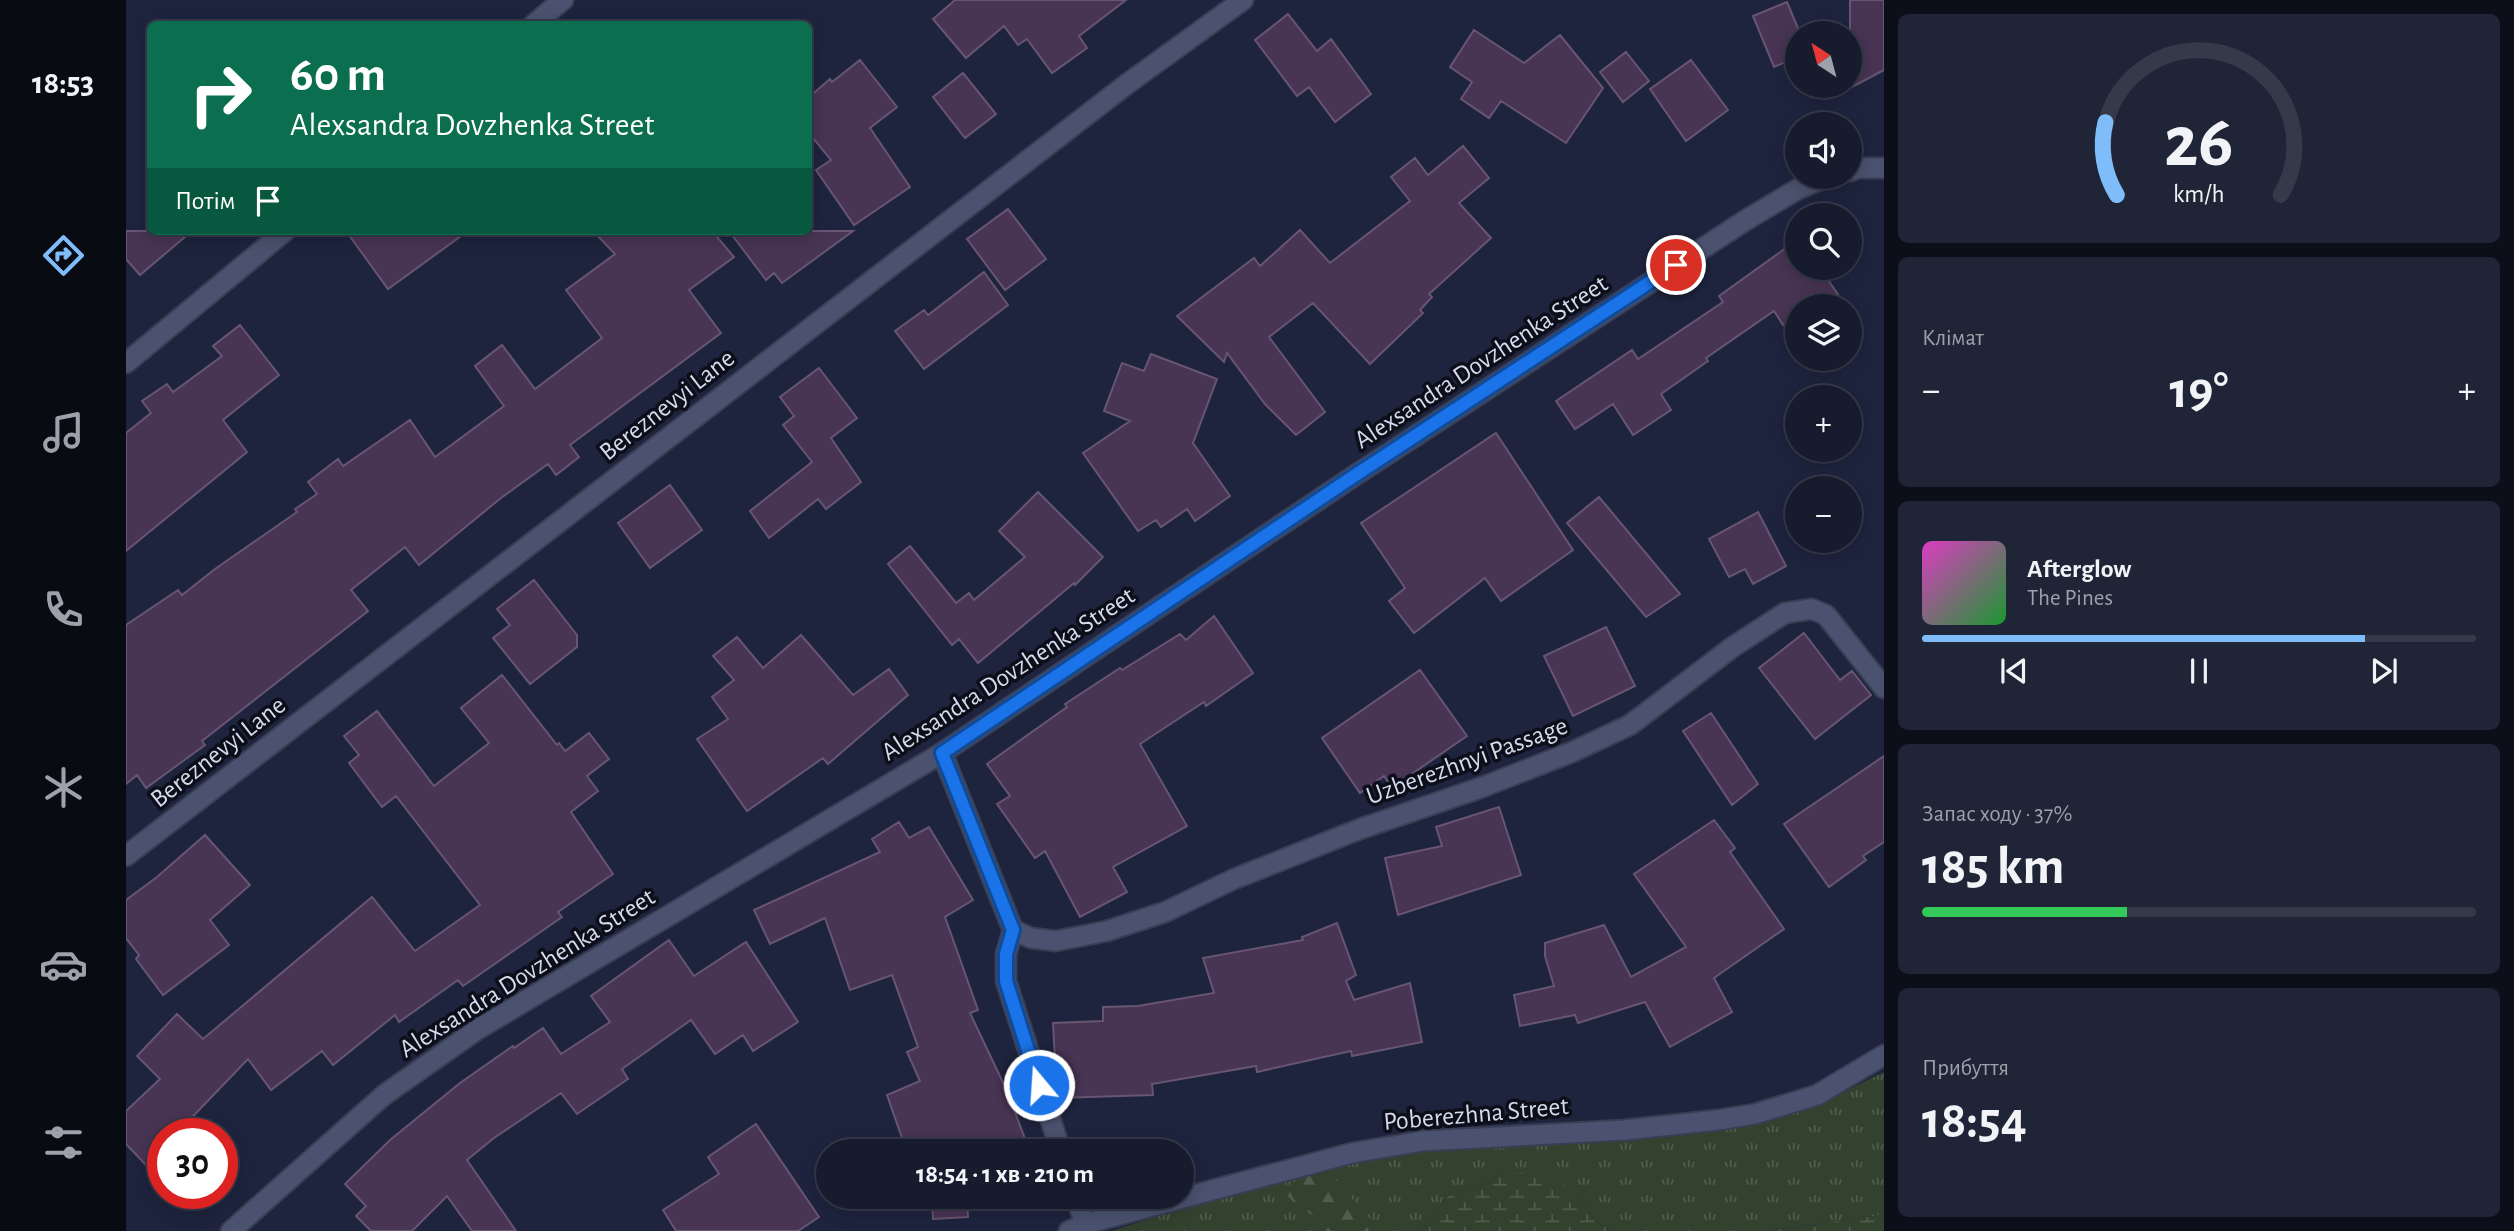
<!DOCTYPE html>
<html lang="uk">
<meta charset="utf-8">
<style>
:root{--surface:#161b2e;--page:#1f2436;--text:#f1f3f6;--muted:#9ea1aa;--line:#35394a;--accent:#7ebdf9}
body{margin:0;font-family:"Alegreya Sans",sans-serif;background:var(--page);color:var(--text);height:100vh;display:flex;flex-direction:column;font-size:26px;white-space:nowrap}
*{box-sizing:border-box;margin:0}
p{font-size:23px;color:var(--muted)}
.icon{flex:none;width:38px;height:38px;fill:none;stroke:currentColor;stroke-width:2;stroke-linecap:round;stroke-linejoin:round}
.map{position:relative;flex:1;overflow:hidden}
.sheet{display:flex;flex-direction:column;gap:14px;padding:14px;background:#0c0f19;width:630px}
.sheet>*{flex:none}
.top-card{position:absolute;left:21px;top:21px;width:665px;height:214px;border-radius:10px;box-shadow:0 4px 18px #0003,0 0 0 2px var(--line);background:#0b6e4f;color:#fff;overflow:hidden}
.needle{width:46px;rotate:324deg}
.buttons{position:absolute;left:1659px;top:21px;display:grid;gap:14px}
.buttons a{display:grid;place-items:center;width:77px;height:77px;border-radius:50%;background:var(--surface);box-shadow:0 4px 18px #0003,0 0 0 2px var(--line);font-size:35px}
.speed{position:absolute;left:21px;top:1118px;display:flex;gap:14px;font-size:35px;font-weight:700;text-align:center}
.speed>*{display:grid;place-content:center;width:91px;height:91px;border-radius:50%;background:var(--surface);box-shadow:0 4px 18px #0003,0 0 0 2px var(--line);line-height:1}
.speed .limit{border:10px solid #d22;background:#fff;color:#111}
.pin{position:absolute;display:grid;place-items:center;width:60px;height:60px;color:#fff;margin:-30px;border:4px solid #fff;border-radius:50%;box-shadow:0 2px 7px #0007}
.me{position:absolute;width:77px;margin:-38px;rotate:342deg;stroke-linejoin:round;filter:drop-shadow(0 0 5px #0008)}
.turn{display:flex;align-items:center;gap:24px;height:147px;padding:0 28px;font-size:32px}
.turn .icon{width:91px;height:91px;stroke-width:2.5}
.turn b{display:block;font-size:49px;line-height:60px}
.then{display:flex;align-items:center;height:66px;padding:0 28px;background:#0003;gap:14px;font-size:26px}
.big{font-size:52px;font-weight:700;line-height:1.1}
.sheet .card{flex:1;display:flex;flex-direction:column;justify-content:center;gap:10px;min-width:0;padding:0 24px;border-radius:10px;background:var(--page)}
.sheet .dial{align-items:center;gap:0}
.dial svg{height:182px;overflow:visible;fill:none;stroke:var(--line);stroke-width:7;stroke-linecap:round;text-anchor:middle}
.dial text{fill:var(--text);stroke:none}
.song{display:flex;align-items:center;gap:21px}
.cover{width:84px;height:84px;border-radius:10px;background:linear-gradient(135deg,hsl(310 70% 55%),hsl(130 70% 35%))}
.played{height:7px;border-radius:4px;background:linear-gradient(90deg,var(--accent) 80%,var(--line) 80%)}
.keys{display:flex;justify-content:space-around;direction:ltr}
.heat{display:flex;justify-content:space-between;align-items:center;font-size:38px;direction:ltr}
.charge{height:10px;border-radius:5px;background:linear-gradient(90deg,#34c759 37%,var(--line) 0)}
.trip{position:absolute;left:690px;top:1139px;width:378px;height:70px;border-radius:35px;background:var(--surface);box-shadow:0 4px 18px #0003,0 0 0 2px var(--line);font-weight:700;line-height:70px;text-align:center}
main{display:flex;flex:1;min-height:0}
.tab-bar{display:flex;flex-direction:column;width:126px;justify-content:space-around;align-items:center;background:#090b12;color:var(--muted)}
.tab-bar .icon{width:49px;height:49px}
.tab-bar .on{color:var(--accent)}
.tab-bar b{font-size:32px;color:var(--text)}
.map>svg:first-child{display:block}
</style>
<main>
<nav class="tab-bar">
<b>18:53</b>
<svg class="icon on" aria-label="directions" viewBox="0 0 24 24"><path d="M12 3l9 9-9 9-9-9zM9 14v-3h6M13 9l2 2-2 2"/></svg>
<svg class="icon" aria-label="music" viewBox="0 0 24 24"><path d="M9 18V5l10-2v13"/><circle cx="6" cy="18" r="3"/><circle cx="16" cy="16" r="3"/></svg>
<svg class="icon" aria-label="phone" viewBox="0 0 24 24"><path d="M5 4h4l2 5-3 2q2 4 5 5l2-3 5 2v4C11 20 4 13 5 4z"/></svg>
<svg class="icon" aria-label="climate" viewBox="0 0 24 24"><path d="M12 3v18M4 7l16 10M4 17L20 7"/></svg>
<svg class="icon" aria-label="car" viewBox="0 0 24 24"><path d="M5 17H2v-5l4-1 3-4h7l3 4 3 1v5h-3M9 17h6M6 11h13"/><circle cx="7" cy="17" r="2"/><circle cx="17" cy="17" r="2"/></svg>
<svg class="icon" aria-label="filters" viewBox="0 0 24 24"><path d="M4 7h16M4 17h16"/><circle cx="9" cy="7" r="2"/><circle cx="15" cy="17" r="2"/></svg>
</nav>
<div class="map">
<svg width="1758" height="1231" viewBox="0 0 1758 1231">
<defs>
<pattern id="grass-tufts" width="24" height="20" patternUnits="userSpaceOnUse" patternTransform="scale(1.75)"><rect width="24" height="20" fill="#32422f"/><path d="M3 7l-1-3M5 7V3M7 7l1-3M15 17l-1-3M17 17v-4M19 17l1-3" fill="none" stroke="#4f5d4d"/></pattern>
<pattern id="forest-firs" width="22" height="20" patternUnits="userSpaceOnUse" patternTransform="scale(1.75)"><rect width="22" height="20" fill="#32422f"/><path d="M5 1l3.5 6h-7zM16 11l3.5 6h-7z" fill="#4f5d4d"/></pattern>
<pattern id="wetland-marsh" width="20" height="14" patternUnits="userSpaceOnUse" patternTransform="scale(1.75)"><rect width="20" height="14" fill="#32422f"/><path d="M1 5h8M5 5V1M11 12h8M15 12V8" fill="none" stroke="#4f5d4d"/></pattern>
</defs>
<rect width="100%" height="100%" fill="#1e243e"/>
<path fill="url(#grass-tufts)" d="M 1758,1072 L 1758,1213 L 1750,1216 L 1642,1231 L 1485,1231 L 1471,1222 L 1451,1197 L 1376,1175 L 1359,1184 L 1323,1195 L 1296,1231 L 985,1231 L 1155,1177 L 1299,1146 L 1695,1103 Z"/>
<path fill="url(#forest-firs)" d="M 1182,1176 L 1207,1177 L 1255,1231 L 1194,1231 L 1197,1225 C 1187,1213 1172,1209 1162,1196 L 1166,1183 Z"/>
<path fill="url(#wetland-marsh)" d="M 1403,1172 L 1427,1175 L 1451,1197 L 1471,1222 L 1485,1231 L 1296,1231 L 1323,1195 L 1359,1184 L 1376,1175 Z
M 1758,1213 L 1758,1231 L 1642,1231 L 1749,1216 Z"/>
<path fill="#483454" stroke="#675571" stroke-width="2" d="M 829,0 L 1000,0 L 953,36 L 961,48 L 926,73 L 901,39 L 892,45 L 878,26 L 840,58 L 807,19 Z
M 1724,0 L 1758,0 L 1758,70 L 1724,88 Z
M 1661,2 L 1674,33 L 1671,33 L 1671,57 L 1648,67 L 1627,16 Z
M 1162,14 L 1191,51 L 1205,39 L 1245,94 L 1209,122 L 1183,87 L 1171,96 L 1129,40 Z
M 1348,30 L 1398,63 L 1434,35 L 1477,88 L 1440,143 L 1375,101 L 1363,118 L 1335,99 L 1346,82 L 1324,67 Z
M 1500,52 L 1523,81 L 1497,102 L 1474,72 Z
M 734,60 L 771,107 L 744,128 L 784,187 L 728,225 L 690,170 L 705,160 L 682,132 L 682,98 L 704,79 L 706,82 Z
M 1565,60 L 1602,110 L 1560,141 L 1524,89 Z
M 837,73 L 870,114 L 839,138 L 807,97 Z
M 1337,146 L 1363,178 L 1333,203 L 1365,238 L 1303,294 L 1306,297 L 1294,310 L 1297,313 L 1244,364 L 1187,303 L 1143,337 L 1199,412 L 1170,435 L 1139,404 L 1101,353 L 1098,362 L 1051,316 L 1128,258 L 1134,266 L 1174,230 L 1204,263 L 1284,201 L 1265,177 L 1289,158 L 1302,175 Z
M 882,209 L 920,259 L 879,290 L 841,239 Z
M 0,231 L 66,231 L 14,275 L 0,259 Z
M 220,231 L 342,231 L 262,289 Z
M 467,231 L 586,231 L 608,257 L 563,290 L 595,333 L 444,445 L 453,457 L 430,475 L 422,464 L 375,498 L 293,565 L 279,547 L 225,590 L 242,611 L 76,741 L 79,745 L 20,788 L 11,775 L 0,784 L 0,625 L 52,590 L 56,595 L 89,569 L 171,512 L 169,509 L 191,494 L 182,482 L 212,459 L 217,466 L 284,420 L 309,457 L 378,406 L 349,366 L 376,345 L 409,389 L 476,338 L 440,290 L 489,254 Z
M 603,231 L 727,231 L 656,283 L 648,273 L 640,280 Z
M 1671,240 L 1671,268 L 1694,268 L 1713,296 L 1699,306 L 1671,306 L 1671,322 L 1668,318 L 1657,325 L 1648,311 L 1580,358 L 1582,361 L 1535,394 L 1545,410 L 1507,435 L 1487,404 L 1449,429 L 1430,401 L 1506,350 L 1512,359 L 1597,302 L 1593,296 Z
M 858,272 L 882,305 L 798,369 L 769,331 L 798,310 L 802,315 Z
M 114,325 L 153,375 L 97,420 L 121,452 L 0,551 L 0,433 L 25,413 L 16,401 L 41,384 L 47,392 L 96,356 L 87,346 Z
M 1025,354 L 1091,379 L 1067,443 L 1104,496 L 1069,521 L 1061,509 L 1035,527 L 1030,520 L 1012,531 L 957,453 L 1004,421 L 978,411 L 996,363 L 1018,371 Z
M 693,368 L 731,418 L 705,438 L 735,482 L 700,509 L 692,499 L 643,538 L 624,511 L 686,462 L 657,425 L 668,416 L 654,397 Z
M 1370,433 L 1447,550 L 1375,601 L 1359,578 L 1288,633 L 1263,601 L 1279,588 L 1235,523 Z
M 544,485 L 576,530 L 524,568 L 492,523 Z
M 912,492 L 977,557 L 949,585 L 948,583 L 852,663 L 833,639 L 826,645 L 762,564 L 784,546 L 830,603 L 843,593 L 848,600 L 899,557 L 873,531 Z
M 1473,497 L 1554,594 L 1520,617 L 1441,523 Z
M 1632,512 L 1660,566 L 1627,584 L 1619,569 L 1603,577 L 1583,539 Z
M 408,580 L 451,635 L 451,647 L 404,684 L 367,638 L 384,625 L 371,609 Z
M 1088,616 L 1127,673 L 1080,706 L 1078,702 L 1014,744 L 1061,826 L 987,867 L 1001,892 L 954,917 L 919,851 L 909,858 L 871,804 L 884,796 L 861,764 L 941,707 L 939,704 L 994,668 L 996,670 L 1054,634 L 1060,640 Z
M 1480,627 L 1509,686 L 1447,716 L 1418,656 Z
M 1678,633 L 1714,680 L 1726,671 L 1745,695 L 1689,739 L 1633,668 Z
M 675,635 L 727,695 L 763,669 L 782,695 L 702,764 L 697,758 L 621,811 L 571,739 L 602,719 L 586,697 L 608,680 L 587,656 L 611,637 L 637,668 Z
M 1294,670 L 1341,736 L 1274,782 L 1262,782 L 1258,776 L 1234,793 L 1196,738 Z
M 376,675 L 431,745 L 433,743 L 439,751 L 463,733 L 483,759 L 461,776 L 472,791 L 445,812 L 487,874 L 432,912 L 436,917 L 337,986 L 332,980 L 273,1022 L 269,1015 L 207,1065 L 196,1051 L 145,1090 L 122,1059 L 50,1134 L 37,1134 L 37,1183 L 0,1144 L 0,1111 L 34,1079 L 11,1056 L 51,1014 L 77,1039 L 246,897 L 289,951 L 354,905 L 270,796 L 256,807 L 223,763 L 233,755 L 218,736 L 251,711 L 308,786 L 363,743 L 335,708 Z
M 1585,713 L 1632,784 L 1606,805 L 1557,731 Z
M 1758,756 L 1758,842 L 1737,856 L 1740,860 L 1703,887 L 1658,824 Z
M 1373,807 L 1395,875 L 1272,915 L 1259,858 L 1316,846 L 1310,827 Z
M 1588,820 L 1609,848 L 1604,852 L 1658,929 L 1588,978 L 1606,1012 L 1544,1047 L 1519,1002 L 1452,1023 L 1449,1015 L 1394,1026 L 1388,995 L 1428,986 L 1419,956 L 1419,943 L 1478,925 L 1505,977 L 1560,947 L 1508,874 Z
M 773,822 L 783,838 L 803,827 L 847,900 L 819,917 L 852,1010 L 844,1013 L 881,1091 L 904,1152 L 781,1152 L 761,1095 L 794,1081 L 781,1052 L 792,1047 L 766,975 L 724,990 L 699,918 L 644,944 L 628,910 L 754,852 L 746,839 Z
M 79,835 L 124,885 L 84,920 L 103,945 L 37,995 L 10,959 L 13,955 L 0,938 L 0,900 L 31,877 Z
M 1211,923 L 1230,975 L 1220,981 L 1228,1000 L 1284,983 L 1296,1042 L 1226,1056 L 1225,1051 L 1131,1072 L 1130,1066 L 1026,1084 L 1027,1095 L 931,1098 L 927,1023 L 977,1021 L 977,1007 L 1012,1006 L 1088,993 L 1077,958 L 1177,940 L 1176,937 Z
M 543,940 L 568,976 L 620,942 L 672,1022 L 627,1051 L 617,1035 L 589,1054 L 565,1020 L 496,1069 L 502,1079 L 451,1114 L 435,1093 L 368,1138 L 341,1160 L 390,1231 L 346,1231 L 321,1196 L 286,1231 L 245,1231 L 230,1216 L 240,1206 L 219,1184 L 264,1140 L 334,1083 L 387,1046 L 388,1048 L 417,1028 L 435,1054 L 484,1022 L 465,996 Z
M 630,1124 L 693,1217 L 672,1231 L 550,1231 L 537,1210 L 593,1174 L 582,1157 Z
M 806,1197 L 841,1197 L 842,1217 L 807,1219 Z"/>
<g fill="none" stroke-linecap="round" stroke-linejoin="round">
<defs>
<path id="minor" d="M 408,24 L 437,0
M 1724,171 L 1733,168 L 1758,168
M 0,363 L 159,231
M 816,753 L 887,930 L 880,954 L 880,981 L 935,1152
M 0,856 L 1001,84 L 1117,0
M 887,930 L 905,938 L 930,941 L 981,931 L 1039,912 L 1108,879 L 1234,829 L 1354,788 L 1446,752 L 1504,725 L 1608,646 L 1659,613 L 1686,609 L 1700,615 L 1758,688
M 950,1197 L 959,1224
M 105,1231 L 258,1095 L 352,1029 L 816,753 L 1228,476 L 1620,220 L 1672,189 L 1701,177
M 943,1231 L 959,1224 L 1226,1153 L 1297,1141 L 1499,1130 L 1592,1120 L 1629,1114 L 1691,1095 L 1758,1055"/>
</defs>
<use href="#minor" stroke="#393e54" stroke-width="23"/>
<use href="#minor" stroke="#4a526f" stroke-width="19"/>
</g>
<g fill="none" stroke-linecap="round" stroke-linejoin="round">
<defs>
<path id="route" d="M 913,1085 L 880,981 L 880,954 L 887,930 L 816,753 L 1228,476 L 1550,265"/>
</defs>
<use href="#route" stroke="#114b97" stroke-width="18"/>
<use href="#route" stroke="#1a73e8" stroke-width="12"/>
</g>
<g text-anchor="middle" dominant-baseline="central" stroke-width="7" stroke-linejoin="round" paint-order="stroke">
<g font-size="26" fill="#d5daec" stroke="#0c0f1a">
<text transform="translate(1355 362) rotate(-33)">Alexsandra Dovzhenka Street</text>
<text transform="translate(541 405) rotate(-38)">Bereznevyi Lane</text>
<text transform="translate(882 674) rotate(-33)">Alexsandra Dovzhenka Street</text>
<text transform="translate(92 752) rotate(-38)">Bereznevyi Lane</text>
<text transform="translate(1341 761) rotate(-20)">Uzberezhnyi Passage</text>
<text transform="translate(401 973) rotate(-32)">Alexsandra Dovzhenka Street</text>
<text transform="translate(1350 1114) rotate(-5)">Poberezhna Street</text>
</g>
</g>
</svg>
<div class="buttons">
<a><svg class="needle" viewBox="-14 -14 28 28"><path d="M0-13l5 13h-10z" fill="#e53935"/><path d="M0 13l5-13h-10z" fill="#9ea1aa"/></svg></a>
<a><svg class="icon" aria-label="sound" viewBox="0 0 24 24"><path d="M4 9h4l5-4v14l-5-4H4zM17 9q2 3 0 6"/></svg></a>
<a><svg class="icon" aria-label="search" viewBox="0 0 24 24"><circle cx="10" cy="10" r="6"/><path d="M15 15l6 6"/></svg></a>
<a><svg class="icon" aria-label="layers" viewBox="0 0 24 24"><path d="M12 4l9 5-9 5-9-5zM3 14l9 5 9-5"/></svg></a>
<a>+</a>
<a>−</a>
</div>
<div class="speed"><div class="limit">30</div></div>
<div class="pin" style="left:1550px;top:265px;background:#d93025"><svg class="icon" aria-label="arrive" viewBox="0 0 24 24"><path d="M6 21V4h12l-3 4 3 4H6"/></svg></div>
<svg class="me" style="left:913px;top:1085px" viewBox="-20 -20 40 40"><circle r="17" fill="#1a73e8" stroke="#fff" stroke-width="3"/><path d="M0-11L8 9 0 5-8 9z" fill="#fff"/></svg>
<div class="trip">18:54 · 1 хв · 210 m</div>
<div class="top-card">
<div class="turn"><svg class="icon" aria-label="right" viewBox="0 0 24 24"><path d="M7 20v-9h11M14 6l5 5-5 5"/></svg><div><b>60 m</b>Alexsandra Dovzhenka Street</div></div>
<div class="then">Потім<svg class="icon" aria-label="arrive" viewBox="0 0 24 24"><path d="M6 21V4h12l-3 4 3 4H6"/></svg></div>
</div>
</div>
<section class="sheet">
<div class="card dial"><svg viewBox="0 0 100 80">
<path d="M14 69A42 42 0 1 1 86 69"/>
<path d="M14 69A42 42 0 0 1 9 37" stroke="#7ebdf9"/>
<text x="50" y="56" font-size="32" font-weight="700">26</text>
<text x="50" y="72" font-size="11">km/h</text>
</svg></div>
<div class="card"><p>Клімат</p>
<div class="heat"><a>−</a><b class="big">19°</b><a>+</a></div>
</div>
<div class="card">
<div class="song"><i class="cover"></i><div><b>Afterglow</b><p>The Pines</p></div></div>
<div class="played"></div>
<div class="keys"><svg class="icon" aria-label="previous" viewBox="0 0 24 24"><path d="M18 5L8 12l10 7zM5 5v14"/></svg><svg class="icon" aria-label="pause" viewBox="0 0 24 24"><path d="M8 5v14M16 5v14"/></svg><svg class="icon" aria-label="next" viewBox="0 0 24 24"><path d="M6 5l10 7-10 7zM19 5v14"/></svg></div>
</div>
<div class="card"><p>Запас ходу · 37%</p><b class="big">185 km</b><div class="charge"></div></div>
<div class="card"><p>Прибуття</p><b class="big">18:54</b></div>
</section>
</main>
